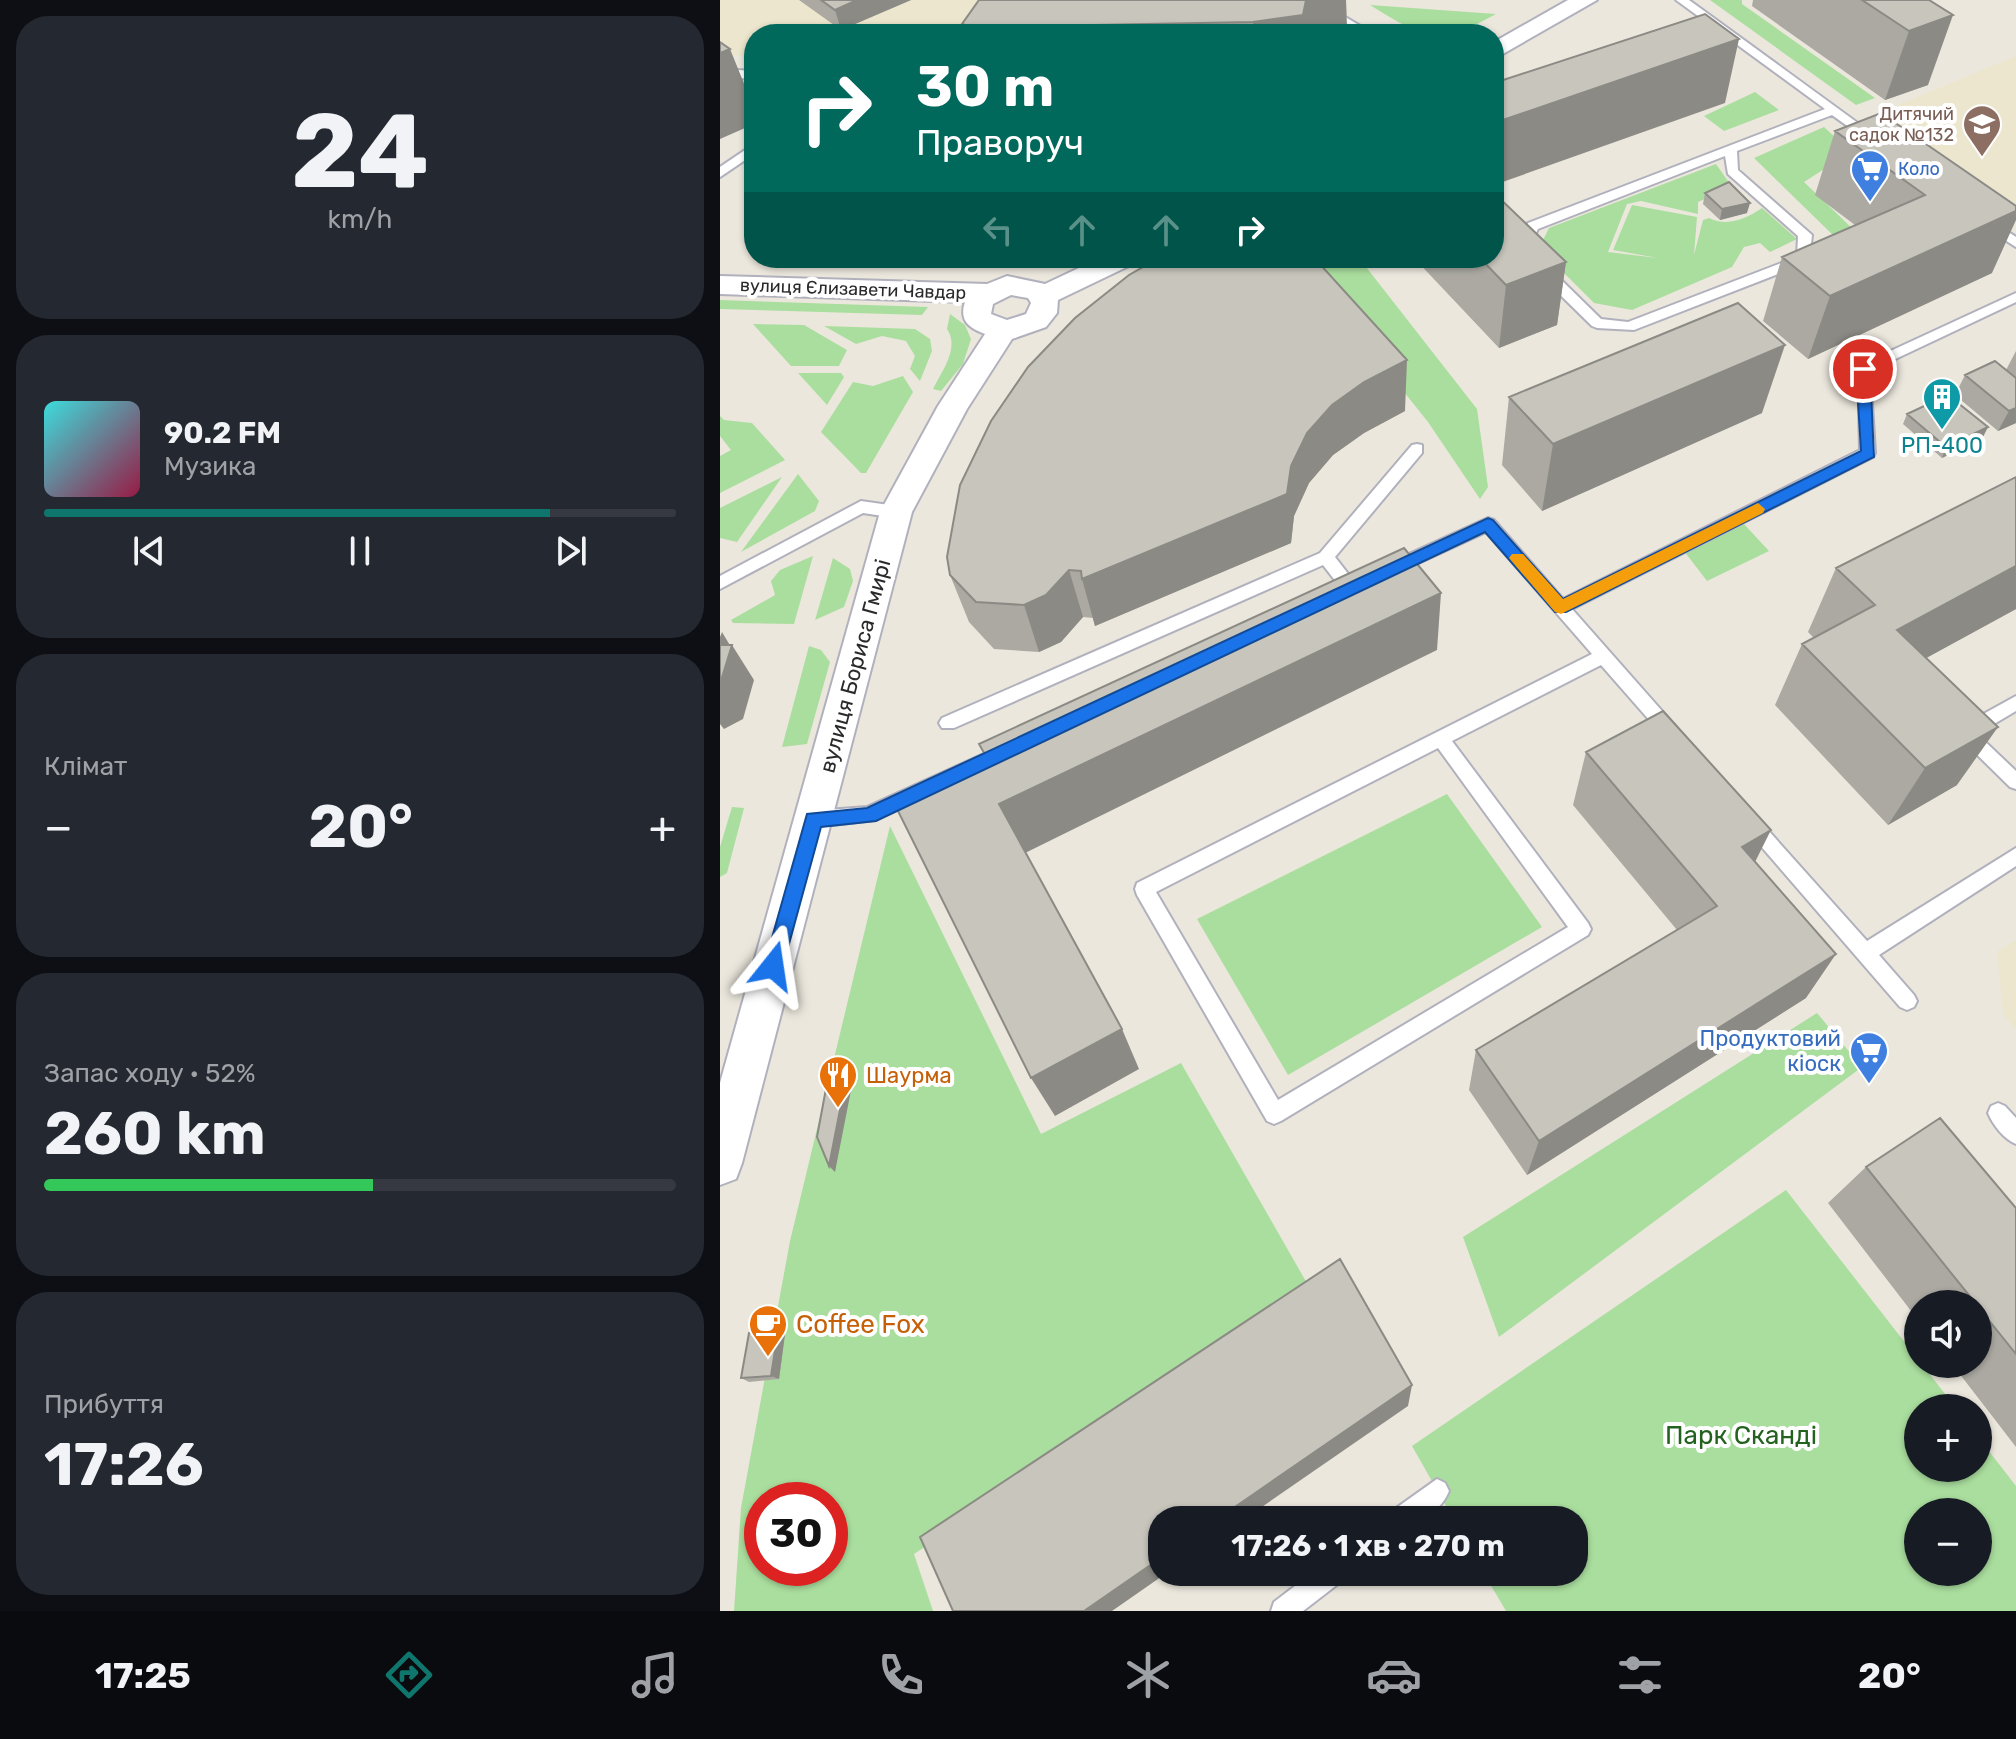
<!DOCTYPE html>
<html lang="uk">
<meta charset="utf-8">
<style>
:root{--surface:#171b24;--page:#242831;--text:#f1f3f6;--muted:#9ea1a6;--line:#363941;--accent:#0f766e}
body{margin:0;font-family:Rubik,sans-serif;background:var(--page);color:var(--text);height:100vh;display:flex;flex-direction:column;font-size:30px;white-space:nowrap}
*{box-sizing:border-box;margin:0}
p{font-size:26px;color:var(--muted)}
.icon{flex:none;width:44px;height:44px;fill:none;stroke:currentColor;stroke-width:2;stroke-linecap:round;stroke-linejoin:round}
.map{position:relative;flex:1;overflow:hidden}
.sheet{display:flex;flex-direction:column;gap:16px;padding:16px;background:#0d0f14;width:720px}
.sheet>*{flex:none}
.top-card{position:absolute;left:24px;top:24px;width:760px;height:244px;border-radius:32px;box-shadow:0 2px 6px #0004;background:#00695c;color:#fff;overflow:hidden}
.fabs{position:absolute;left:1184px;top:1290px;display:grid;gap:16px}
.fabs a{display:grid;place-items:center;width:88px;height:88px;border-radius:50%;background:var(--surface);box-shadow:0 2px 6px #0004;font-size:40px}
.speed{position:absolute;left:24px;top:1482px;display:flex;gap:16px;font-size:40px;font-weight:700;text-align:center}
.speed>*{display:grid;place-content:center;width:104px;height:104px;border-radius:50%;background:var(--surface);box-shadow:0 2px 6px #0004;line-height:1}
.speed .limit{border:12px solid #d22;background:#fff;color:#111}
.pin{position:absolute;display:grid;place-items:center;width:68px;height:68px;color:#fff;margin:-34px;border:4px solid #fff;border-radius:50%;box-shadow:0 2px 8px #0007}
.me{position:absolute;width:88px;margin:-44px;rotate:15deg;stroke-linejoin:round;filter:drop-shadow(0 0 6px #0008)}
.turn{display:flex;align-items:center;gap:28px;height:168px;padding:0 40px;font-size:36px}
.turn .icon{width:104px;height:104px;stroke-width:2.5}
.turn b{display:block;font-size:56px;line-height:68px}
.lanes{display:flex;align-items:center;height:76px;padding:0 40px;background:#0003;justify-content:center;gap:40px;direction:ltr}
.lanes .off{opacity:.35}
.big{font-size:60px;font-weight:700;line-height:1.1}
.sheet .card{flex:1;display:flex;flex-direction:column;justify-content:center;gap:12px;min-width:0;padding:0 28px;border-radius:32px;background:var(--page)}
.sheet .dial{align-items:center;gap:0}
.dial b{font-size:104px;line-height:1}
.song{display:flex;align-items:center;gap:24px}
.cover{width:96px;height:96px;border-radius:12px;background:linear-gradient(135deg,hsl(180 70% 55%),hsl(340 70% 35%))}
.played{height:8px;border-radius:4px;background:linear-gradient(90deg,var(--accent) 80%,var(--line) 80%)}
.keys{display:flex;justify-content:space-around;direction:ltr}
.heat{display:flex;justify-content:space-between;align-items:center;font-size:44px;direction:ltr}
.charge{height:12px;border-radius:6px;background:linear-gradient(90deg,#34c759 52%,var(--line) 0)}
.trip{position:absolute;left:428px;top:1506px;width:440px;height:80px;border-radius:32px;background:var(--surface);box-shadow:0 2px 6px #0004;font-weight:700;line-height:80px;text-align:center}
.tabs{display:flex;height:128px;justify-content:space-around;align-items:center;background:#090b0e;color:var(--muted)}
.tabs .icon{width:56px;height:56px}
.tabs .active{color:var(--accent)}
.tabs b{font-size:36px;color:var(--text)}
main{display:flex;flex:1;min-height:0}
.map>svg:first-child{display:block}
</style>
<main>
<section class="sheet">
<div class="card dial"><b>24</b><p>km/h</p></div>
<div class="card">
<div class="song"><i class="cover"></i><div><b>90.2 FM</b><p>Музика</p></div></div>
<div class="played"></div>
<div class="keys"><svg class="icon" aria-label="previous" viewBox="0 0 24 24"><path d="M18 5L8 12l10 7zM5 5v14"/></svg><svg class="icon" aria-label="pause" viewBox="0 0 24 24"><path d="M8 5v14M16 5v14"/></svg><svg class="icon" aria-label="next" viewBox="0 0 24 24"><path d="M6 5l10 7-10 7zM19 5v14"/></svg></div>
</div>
<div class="card"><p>Клімат</p>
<div class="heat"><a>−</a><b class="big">20°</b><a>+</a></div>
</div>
<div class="card"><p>Запас ходу · 52%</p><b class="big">260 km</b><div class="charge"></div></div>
<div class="card"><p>Прибуття</p><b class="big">17:26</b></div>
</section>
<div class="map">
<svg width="1296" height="1611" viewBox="0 0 1296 1611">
<rect width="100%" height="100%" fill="#ebe7dd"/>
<path fill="#ece6ce" d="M 0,0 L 363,0 L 293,34 L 34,34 L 34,56 L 0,55 Z
M 1296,56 L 1296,204 L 1161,112 Z
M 1296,940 L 1296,1030 L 1283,1014 L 1277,951 Z"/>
<path fill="#aade9e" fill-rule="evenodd" d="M 990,0 L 1022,0 L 1022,4 L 1155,98 L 1136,105 Z
M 650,5 L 776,14 C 717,46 705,39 650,5 Z
M 1035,92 L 1059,110 L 1004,131 L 984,116 Z
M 1104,127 L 1131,152 L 1084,182 L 1136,232 L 1118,240 L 1034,158 Z
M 996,164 L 1012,187 L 978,202 L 978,214 L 921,201 L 907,204 L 888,252 L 938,258 L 893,250 L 912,205 L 977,217 L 974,255 L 983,220 L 989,218 C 1007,227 1026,219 1042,208 L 1077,239 L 1050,252 L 1040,243 L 1024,247 L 1012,267 L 912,310 L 874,303 L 819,248 L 829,228 Z
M 577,258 L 639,258 L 757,409 L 768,487 L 760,499 L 708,422 Z
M 0,300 L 208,307 L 202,315 L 0,309 Z
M 230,314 L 245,325 L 251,339 L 243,364 L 221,391 L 213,389 C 222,371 240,348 227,329 Z
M 33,324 L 84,325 L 127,350 L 119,366 L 71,366 Z
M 104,326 L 195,329 L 210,339 L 212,351 L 200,381 L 190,369 L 195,356 L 186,341 L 162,336 L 136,344 Z
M 78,373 L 121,373 L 124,377 L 107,405 Z
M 183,376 L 193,392 L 146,473 L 141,473 L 101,432 L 133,382 L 153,386 Z
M 0,416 L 4,420 L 32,423 L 65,460 L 0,493 L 0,456 L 11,450 L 0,436 Z
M 78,474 L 99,501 L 95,511 L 21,552 Z
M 62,477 L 17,542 L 0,538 L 0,508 Z
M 1023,523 L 1049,551 L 987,581 L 964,551 Z
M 93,556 L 74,624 L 13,623 L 11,620 L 55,595 L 51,581 L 60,570 Z
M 113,558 L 130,569 L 133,581 L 124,607 L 95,620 Z
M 89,646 L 101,650 L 110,662 L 87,744 L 62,747 Z
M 727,794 L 822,927 L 568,1075 L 477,919 Z
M 12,807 L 24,808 L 7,873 L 0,877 L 0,847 Z
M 170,826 L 321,1134 L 461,1063 L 592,1292 L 194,1554 L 213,1611 L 14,1611 L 21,1508 L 70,1241 ZM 42,1500 L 110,1500 L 110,1568 L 42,1568 Z
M 1097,1013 L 1142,1067 L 779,1337 L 743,1237 Z
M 1066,1190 L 1236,1408 L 1198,1408 L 1198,1468 L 1258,1468 L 1258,1437 L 1296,1486 L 1296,1611 L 786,1611 L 763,1572 L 854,1572 L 854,1520 L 734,1520 L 692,1446 ZM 1198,1512 L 1258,1512 L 1258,1572 L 1198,1572 Z"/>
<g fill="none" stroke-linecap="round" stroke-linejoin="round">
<defs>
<path id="lane" d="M 956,0 L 969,0 L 1157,137 L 1147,140 L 1112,115 L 1017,151 L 1018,170 L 1092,235 L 1089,262 L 914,330 L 877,328 L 872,326 L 820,275 L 820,269 L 830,269 L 881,319 L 908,322 L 1077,257 L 1078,236 L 1008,174 L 1005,156 L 818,229 L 807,251 L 802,252 L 795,248 L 808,223 L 1105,109 Z
M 602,8 L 610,8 L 654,34 L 640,34 L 602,12 Z
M 0,69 L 34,71 L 34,79 L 0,77 Z
M 34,144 L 34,154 L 0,177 L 0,167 Z
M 1268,219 L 1296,237 L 1296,247 L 1263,226 L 1263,220 Z
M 1296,293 L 1296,302 L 1150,371 L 1155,453 L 1153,457 L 852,609 L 957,728 L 960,733 L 957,738 L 945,738 L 881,665 L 732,741 L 868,923 L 871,929 L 868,935 L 561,1121 L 554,1124 L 547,1121 L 417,895 L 415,889 L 417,883 L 872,654 L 766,532 L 679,572 L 667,572 L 665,568 L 667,564 L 768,518 L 774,520 L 843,599 L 1140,450 L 1138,366 ZM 718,748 L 848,927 L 558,1100 L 436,892 Z
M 697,444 L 702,445 L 702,453 L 615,557 L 636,584 L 638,588 L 636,592 L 624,592 L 603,565 L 234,728 L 222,728 L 219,723 L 222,718 L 600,553 L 692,445 Z
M 141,501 L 176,506 L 184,512 L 176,518 L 143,513 L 0,589 L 0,576 Z
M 1296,696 L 1296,711 L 1257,734 L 1296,771 L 1296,789 L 1290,787 L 1235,733 L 1238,728 Z
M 288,743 L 294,745 L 297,750 L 294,755 L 155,820 L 94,827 L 88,824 L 85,819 L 88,814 L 94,811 L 147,807 Z
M 1032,816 L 1038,819 L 1147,941 L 1296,848 L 1296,866 L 1159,955 L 1194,995 L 1197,1001 L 1194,1007 L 1187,1010 L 1180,1007 L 1026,829 L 1023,824 L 1026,819 Z
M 1278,1103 L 1285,1106 L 1296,1118 L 1296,1144 C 1284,1139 1273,1125 1268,1113 L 1271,1106 Z
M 717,1479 L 725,1483 L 729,1491 C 718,1518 694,1520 669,1520 L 672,1511 Z
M 593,1572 L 625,1572 L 622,1581 L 583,1611 L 551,1611 L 554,1602 Z"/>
<path id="street" d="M 848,0 L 877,0 L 774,59 L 774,42 Z
M 380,258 L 417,258 L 413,264 L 338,300 L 337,313 L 326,327 L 292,339 L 247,409 L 192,512 L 22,1163 L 16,1179 L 0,1185 L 0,1083 L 160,512 L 218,406 L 265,334 C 248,328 239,320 245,302 L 0,294 L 0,276 L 267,284 L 287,276 L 325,284 ZM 291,295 L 308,298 L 311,303 L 306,314 L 287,320 L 271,314 L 273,304 Z"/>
</defs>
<use href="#lane" stroke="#b1b1bd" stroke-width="4"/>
<use href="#street" stroke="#b1b1bd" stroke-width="4"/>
<use href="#lane" fill="#fff" fill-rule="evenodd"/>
<use href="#street" fill="#fff" fill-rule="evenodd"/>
</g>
<path fill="#aba9a2" d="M 79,0 L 191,0 L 121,30 Z
M 626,0 L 627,34 L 244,34 L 242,24 Z
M 1033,0 L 1209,0 L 1208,85 L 1165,100 L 1032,6 Z
M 1161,113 L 1272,273 L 1088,359 L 1043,321 L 1062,257 L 1135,225 L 1095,195 L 1115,131 Z
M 985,193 L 1027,213 L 1000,220 L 983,204 Z
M 694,258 L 774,258 L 846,262 L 837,325 L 779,348 Z
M 581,263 L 685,411 L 644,433 L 613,455 L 589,483 L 574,516 L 571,543 L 375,626 L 373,618 L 363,617 L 341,642 L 319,652 L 274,649 L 249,622 L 230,575 Z
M 1296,351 L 1296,423 L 1278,431 L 1235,395 L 1245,375 L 1286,370 Z
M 789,397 L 1042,413 L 822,511 L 782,465 Z
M 1187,414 L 1263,437 L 1222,458 L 1183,424 Z
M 1296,477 L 1296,609 L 1206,658 L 1237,785 L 1168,825 L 1055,705 L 1082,644 L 1094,638 L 1088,632 L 1116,568 Z
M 866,752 L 1035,862 L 1086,998 L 807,1175 L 749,1090 L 756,1050 L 957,930 L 853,805 Z
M 1146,1167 L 1296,1208 L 1296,1447 L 1232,1364 L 1258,1364 L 1258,1304 L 1198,1304 L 1198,1320 L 1108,1203 Z
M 65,1334 L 59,1379 L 29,1382 L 21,1378 Z"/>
<path fill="#8b8a84" d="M 137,0 L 191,0 L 121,30 L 115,10 Z
M 586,0 L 626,0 L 627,34 L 534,34 L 533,22 Z
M 1233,15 L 1208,85 L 1165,100 L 1189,31 Z
M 321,26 L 323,34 L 297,34 Z
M 1019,39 L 1005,103 L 774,185 L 774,123 Z
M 10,49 L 34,108 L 34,124 L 0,139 L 0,53 Z
M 1030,203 L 1027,213 L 1000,220 L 1002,209 Z
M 1296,211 L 1296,220 L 1272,273 L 1088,359 L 1110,296 Z
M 846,262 L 837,325 L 779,348 L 786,285 Z
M 1065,345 L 1042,413 L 822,511 L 833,444 Z
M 687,360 L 685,411 L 644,433 L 613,455 L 589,483 L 574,516 L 571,543 L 375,626 L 362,579 L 571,466 L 587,433 L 612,405 L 644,382 Z
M 1296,408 L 1296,423 L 1278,431 L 1289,411 Z
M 1268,427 L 1263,437 L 1222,458 L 1226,447 Z
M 1296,566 L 1296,609 L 1144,692 L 1177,630 Z
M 349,570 L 363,617 L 341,642 L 319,652 L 304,605 Z
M 721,593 L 717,650 L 301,855 L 279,804 Z
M 2,632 L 11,647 L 12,645 L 34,680 L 23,719 L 4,729 L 0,724 L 0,637 Z
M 1278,727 L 1237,785 L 1168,825 L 1205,768 Z
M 1051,830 L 1026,880 L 1022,847 Z
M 1116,954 L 1086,998 L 807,1175 L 819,1141 Z
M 402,1029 L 419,1069 L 335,1116 L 311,1078 Z
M 128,1069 L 134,1075 L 115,1172 L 109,1166 Z
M 58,1331 L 65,1334 L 59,1379 L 51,1376 Z
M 692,1385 L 688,1406 L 523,1520 L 496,1520 Z
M 442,1557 L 442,1572 L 448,1572 L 392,1611 L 364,1611 Z"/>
<path fill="#c7c5bc" stroke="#8b8a84" stroke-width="2" d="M 101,0 L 137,0 L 115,10 Z
M 259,0 L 586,0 L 583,15 L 533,22 L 321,26 L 297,34 L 272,34 L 242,24 Z
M 1142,0 L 1209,0 L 1233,15 L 1189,31 Z
M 985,14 L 1019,39 L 774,123 L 774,83 Z
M 0,42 L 10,49 L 0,53 Z
M 1161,113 L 1296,206 L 1296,211 L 1110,296 L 1062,257 L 1205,195 L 1115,131 Z
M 1009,182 L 1030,203 L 1002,209 L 985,193 Z
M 774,193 L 846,262 L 786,285 L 760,258 L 774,258 Z
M 439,258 L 578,258 L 577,262 L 592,266 L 598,262 L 687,360 L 644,382 L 612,405 L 587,433 L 571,466 L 567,494 L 362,579 L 361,571 L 349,570 L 326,595 L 304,605 L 256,602 L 230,575 L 227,557 L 240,485 L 271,421 L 308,367 L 355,318 L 409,275 Z
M 1018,303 L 1065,345 L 833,444 L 789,397 Z
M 1275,361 L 1296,378 L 1296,408 L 1289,411 L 1245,375 Z
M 1228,395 L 1268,427 L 1226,447 L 1187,414 Z
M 1296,477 L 1296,566 L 1177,630 L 1278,727 L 1205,768 L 1082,644 L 1155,605 L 1116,568 Z
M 684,548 L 721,593 L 279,804 L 402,1029 L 311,1078 L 177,809 L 271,765 L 259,744 Z
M 0,645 L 12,645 L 0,684 Z
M 943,711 L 1051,830 L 1022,847 L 1116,954 L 819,1141 L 756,1050 L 997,906 L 866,752 Z
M 110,1067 L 128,1069 L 109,1166 L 97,1137 Z
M 1220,1118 L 1296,1208 L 1296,1354 L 1258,1307 L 1258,1304 L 1256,1304 L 1146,1167 Z
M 620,1259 L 692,1385 L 496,1520 L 442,1520 L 442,1557 L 364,1611 L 233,1611 L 200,1537 Z
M 58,1331 L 51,1376 L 21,1378 L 29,1333 Z"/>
<path fill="#1a73e8" stroke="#114b97" stroke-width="2" d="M 1143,364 L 1150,369 L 1154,457 L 846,612 L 835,612 L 765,532 L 156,821 L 101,827 L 63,966 L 53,975 L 46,972 L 44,966 L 87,814 L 147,808 L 768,518 L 773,520 L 843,599 L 1141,451 L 1136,369 Z"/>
<path fill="#f59e0b" d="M 1038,503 L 1045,509 L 1043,513 L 841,614 L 835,612 L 789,558 L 792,554 L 803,554 L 843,599 Z"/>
<defs>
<symbol id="school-pin" viewBox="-11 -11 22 30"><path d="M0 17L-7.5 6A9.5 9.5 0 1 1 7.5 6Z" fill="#8d6e63" stroke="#fff"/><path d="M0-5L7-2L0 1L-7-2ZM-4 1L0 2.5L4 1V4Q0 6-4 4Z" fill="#fff"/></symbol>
<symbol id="supermarket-pin" viewBox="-11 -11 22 30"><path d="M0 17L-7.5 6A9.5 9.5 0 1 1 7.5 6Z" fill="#3f7fe0" stroke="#fff"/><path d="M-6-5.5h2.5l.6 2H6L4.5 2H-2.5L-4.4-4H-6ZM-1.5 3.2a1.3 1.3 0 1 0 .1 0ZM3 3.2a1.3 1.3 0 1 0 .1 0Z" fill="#fff"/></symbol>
<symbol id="building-pin" viewBox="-11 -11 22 30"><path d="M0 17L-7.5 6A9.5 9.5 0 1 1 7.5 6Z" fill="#0f9aa8" stroke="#fff"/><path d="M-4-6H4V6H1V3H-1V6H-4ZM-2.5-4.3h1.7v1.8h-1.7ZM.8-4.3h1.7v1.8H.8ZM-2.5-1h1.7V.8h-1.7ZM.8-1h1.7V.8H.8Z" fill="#fff"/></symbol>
<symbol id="restaurant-pin" viewBox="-11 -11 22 30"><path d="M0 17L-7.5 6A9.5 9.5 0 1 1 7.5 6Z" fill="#e8710a" stroke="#fff"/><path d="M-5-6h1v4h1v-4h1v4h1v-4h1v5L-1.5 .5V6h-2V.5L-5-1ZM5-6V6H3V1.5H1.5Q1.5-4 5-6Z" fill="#fff"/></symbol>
<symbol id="cafe-pin" viewBox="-11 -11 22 30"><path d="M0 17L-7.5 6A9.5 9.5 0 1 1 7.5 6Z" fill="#e8710a" stroke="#fff"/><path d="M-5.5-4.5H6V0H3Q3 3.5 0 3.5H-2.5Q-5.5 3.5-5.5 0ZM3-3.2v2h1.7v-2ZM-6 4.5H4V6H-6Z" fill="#fff"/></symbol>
</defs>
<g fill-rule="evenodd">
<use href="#school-pin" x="1240" y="102" width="44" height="60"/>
<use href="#supermarket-pin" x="1128" y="147" width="44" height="60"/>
<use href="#building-pin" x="1200" y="375" width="44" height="60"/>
<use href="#supermarket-pin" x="1127" y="1029" width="44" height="60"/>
<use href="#restaurant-pin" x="96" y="1053" width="44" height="60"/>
<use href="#cafe-pin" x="26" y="1302" width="44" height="60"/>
</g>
<g text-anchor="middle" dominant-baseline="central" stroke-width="8" stroke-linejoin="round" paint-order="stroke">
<g font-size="18" fill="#785e54" stroke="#fff" text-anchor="end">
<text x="1234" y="114">Дитячий<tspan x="1234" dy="21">садок №132</tspan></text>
</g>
<g font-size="18" fill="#366cbe" stroke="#fff" text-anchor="start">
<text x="1178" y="169">Коло</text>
</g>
<g font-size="18" fill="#2a2a2a" stroke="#fff">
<text transform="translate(133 289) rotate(2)">вулиця Єлизавети Чавдар</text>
</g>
<g font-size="22" fill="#0d838f" stroke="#fff">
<text x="1222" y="445">РП-400</text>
</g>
<g font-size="22" fill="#2a2a2a" stroke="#fff">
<text transform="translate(135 666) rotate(-75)">вулиця Бориса Гмирі</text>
</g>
<g font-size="22" fill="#366cbe" stroke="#fff" text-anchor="end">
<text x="1121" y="1038">Продуктовий<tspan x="1121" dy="25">кіоск</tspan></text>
</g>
<g font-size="22" fill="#c56008" stroke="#fff" text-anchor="start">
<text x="146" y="1075">Шаурма</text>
</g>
<g font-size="26" fill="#c56008" stroke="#fff" text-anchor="start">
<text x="76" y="1324">Coffee Fox</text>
</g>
<g font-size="26" fill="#24631f" stroke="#fff">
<text x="1021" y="1435">Парк Сканді</text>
</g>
</g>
</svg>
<div class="fabs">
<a><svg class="icon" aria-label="sound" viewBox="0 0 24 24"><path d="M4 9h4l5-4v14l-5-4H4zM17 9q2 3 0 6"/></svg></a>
<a>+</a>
<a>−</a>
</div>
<div class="speed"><div class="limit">30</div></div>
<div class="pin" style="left:1143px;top:369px;background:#d93025"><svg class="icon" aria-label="arrive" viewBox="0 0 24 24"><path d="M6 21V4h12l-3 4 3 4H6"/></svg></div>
<svg class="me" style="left:53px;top:966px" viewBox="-20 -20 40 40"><path d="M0-17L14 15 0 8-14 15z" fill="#1a73e8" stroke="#fff" stroke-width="4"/></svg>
<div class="trip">17:26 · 1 хв · 270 m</div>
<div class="top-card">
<div class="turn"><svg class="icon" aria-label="right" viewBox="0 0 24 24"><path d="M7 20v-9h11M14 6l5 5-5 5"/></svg><div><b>30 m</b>Праворуч</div></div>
<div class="lanes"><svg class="icon off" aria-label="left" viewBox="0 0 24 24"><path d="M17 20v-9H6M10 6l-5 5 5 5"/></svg><svg class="icon off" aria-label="ahead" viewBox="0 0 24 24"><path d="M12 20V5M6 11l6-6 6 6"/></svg><svg class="icon off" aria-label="ahead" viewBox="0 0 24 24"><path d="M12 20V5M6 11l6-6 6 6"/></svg><svg class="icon" aria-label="right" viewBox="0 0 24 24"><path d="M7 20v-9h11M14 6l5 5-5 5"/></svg></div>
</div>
</div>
</main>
<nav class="tabs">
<b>17:25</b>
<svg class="icon active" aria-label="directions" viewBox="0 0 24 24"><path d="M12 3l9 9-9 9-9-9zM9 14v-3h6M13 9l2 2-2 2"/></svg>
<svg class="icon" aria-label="music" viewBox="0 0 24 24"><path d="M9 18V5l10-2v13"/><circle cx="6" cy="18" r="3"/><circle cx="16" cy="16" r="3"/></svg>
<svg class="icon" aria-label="phone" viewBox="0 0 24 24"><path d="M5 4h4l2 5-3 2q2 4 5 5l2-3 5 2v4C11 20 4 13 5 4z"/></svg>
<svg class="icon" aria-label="climate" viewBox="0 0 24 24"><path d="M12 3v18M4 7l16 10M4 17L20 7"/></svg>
<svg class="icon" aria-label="car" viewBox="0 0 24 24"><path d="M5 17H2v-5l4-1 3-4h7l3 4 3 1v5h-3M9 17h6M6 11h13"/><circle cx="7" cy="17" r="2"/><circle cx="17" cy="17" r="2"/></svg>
<svg class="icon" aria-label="filters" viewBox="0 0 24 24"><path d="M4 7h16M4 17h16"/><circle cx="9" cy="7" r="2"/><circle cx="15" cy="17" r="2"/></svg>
<b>20°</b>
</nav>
